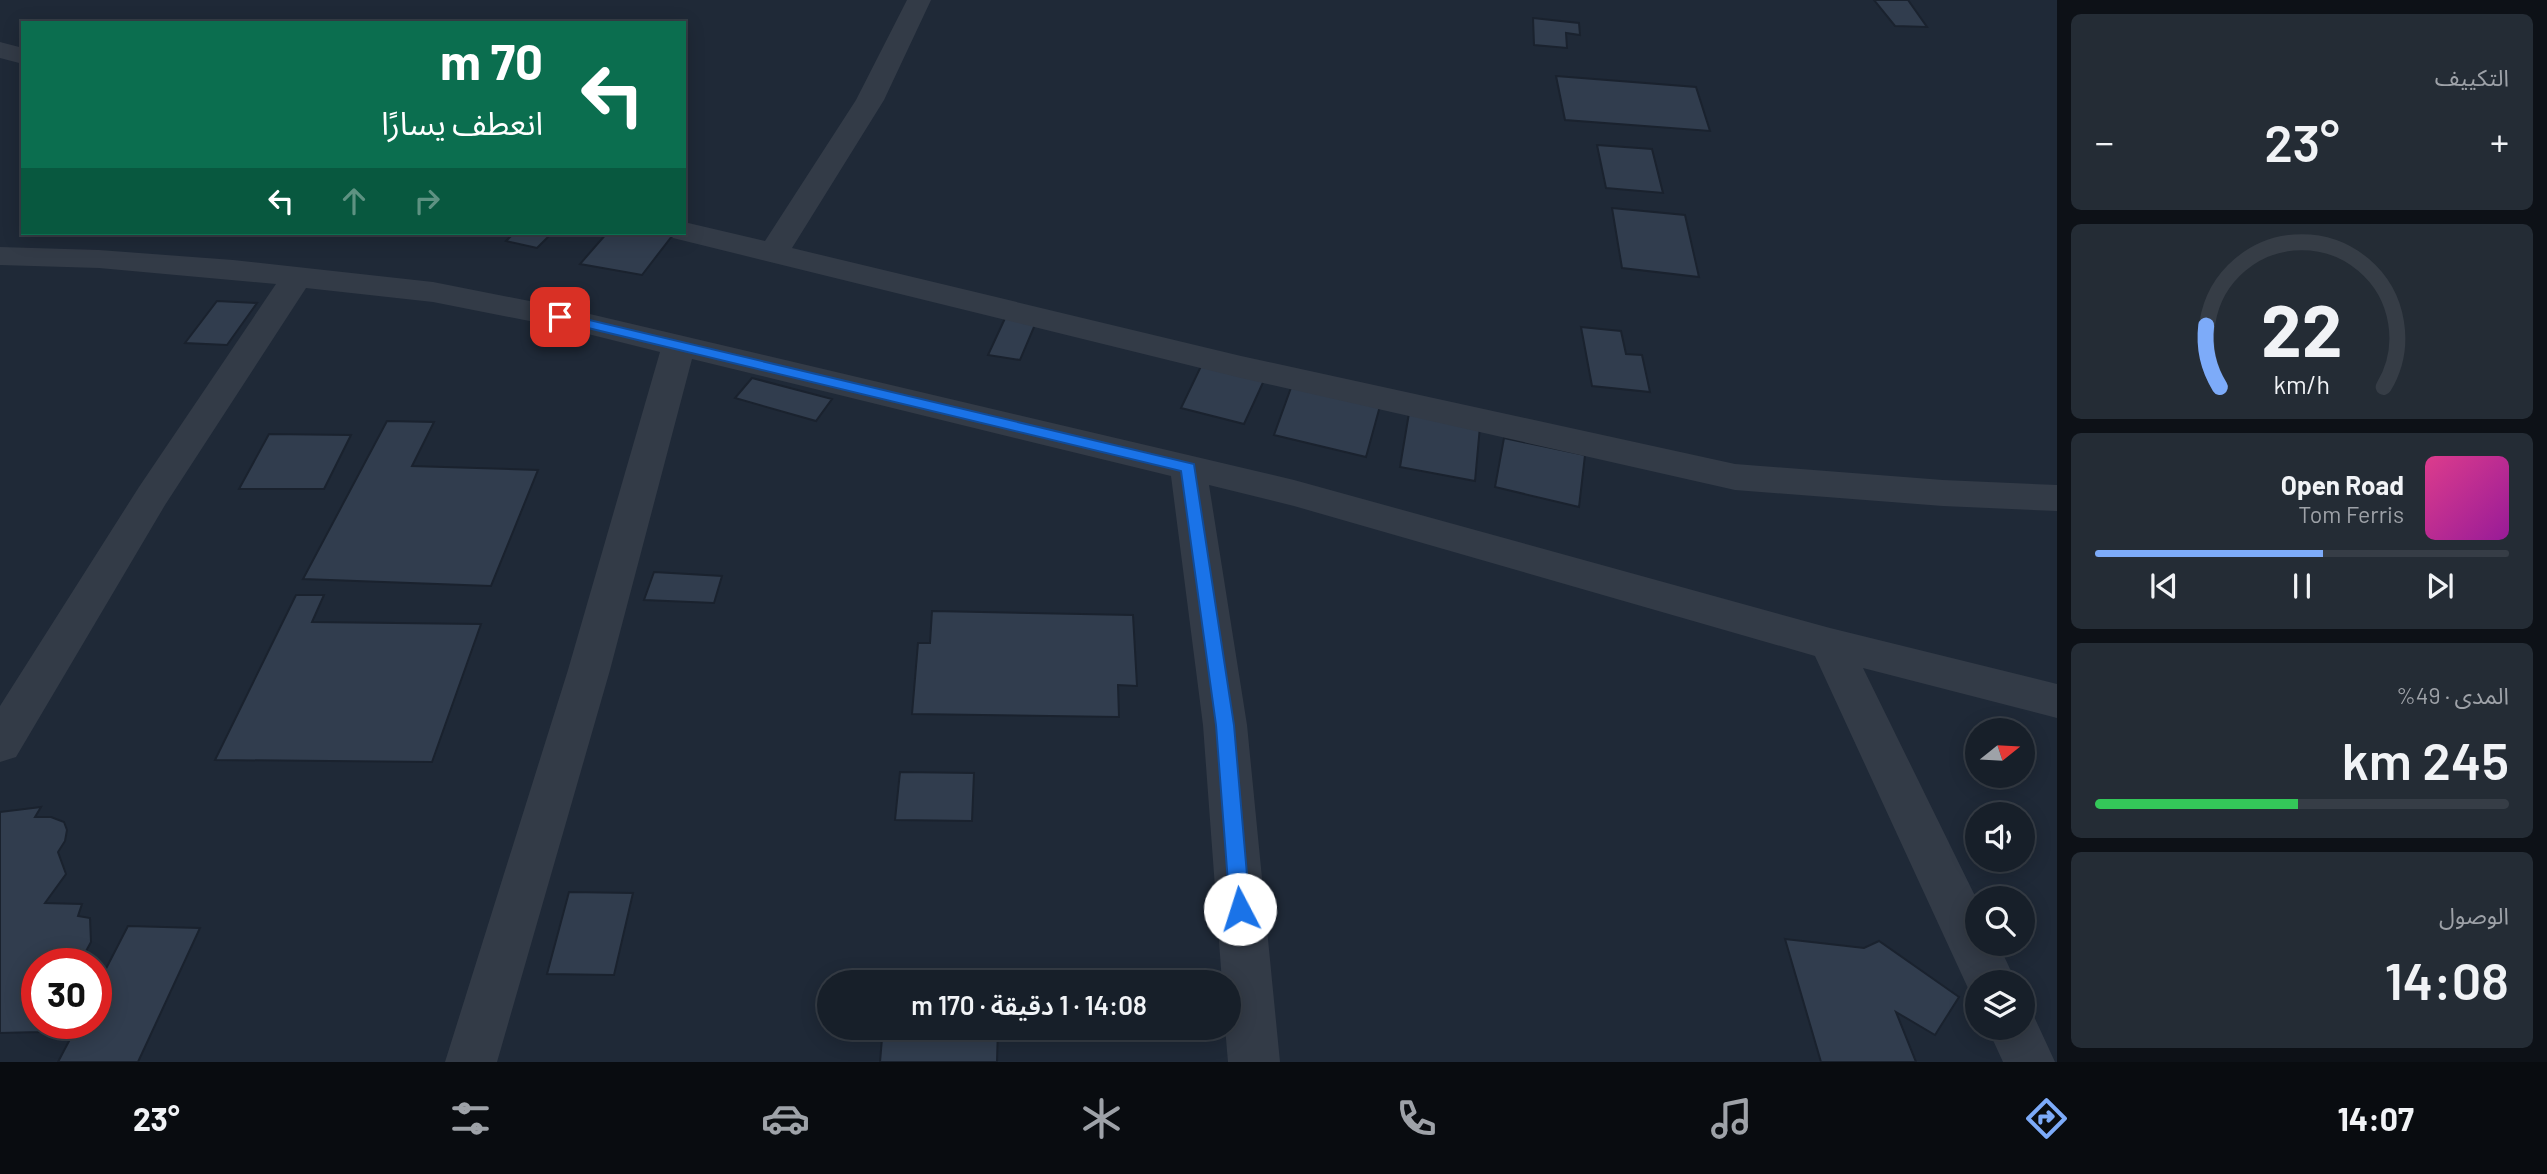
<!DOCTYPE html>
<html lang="ar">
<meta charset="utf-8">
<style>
:root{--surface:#171f29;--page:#242c35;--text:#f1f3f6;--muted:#9ea2a8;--line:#363d46;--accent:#7dabf9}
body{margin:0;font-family:Barlow,"Noto Sans Arabic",sans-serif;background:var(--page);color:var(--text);direction:rtl;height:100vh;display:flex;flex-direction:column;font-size:26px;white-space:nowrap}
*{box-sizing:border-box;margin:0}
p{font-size:23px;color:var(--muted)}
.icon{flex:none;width:38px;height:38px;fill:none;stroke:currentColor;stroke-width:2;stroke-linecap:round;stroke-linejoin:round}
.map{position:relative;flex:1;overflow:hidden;direction:ltr}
.details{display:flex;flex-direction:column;gap:14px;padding:14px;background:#0d1117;width:490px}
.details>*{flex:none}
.guide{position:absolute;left:21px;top:21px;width:665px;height:214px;border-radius:0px;box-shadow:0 4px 18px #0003,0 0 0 2px var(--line);direction:rtl;background:#0b6e4f;color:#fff;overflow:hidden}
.needle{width:46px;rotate:72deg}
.fabs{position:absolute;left:1965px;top:718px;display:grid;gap:14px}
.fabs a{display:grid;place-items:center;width:70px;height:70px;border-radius:50%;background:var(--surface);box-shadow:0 4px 18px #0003,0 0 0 2px var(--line);font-size:35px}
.speed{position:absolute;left:21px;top:948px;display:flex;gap:14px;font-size:35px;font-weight:700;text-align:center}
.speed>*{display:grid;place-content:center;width:91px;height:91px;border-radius:50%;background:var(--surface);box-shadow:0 4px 18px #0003,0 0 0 2px var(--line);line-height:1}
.speed .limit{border:10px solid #d22;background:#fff;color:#111}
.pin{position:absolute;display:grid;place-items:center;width:60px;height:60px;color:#fff;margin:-30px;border-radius:14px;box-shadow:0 4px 10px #0006}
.me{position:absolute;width:77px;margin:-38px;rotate:355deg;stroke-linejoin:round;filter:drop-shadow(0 0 5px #0008)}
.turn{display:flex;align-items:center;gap:24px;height:147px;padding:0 28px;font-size:32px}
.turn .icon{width:91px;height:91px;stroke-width:2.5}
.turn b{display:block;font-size:49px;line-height:60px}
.lanes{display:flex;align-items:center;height:66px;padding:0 28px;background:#0003;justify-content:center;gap:35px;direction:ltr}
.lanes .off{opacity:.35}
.big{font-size:52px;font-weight:600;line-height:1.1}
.details .tile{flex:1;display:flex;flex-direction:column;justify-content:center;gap:10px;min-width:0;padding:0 24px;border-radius:10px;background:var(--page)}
.details .dial{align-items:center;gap:0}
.dial svg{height:182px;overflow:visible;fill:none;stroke:var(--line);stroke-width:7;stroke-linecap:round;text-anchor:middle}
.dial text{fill:var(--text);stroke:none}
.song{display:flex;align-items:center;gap:21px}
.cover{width:84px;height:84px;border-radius:10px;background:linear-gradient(135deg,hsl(330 70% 55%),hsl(300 70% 35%))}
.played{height:7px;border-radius:4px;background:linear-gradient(90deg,var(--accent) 55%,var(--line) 55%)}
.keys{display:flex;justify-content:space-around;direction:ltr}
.heat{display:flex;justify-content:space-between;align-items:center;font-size:38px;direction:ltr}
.charge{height:10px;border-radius:5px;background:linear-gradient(90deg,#34c759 49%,var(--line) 0)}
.trip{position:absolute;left:817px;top:970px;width:424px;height:70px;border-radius:35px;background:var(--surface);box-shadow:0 4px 18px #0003,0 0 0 2px var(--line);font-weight:600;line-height:70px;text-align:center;direction:rtl}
.tabs{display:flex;height:112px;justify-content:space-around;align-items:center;background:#090c10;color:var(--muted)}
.tabs .icon{width:49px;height:49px}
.tabs .current{color:var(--accent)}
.tabs b{font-size:32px;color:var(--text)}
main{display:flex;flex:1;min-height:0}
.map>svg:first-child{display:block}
</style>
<main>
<section class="details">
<div class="tile"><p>التكييف</p>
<div class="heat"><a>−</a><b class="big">23°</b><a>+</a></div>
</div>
<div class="tile dial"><svg viewBox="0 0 100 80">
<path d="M14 69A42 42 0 1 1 86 69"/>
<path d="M14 69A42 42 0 0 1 8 42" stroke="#7dabf9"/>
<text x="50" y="56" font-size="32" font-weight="700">22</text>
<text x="50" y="72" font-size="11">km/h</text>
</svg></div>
<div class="tile">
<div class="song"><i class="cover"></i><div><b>Open Road</b><p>Tom Ferris</p></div></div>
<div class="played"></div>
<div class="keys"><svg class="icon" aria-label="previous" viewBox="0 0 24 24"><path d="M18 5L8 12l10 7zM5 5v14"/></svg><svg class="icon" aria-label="pause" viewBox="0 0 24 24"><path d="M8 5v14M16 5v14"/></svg><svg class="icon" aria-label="next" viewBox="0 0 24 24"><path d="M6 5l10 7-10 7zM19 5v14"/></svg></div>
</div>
<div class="tile"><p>المدى · 49%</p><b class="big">245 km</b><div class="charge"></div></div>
<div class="tile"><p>الوصول</p><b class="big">14:08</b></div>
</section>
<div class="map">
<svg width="2057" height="1062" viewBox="0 0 2057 1062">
<rect width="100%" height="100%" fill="#1f2937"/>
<path fill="#313d4e" stroke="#1a222e" stroke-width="2" d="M 1874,0 L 1908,0 L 1927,27 L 1895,26 Z
M 1533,18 L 1579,23 L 1580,35 L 1566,33 L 1567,48 L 1534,45 Z
M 1556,76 L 1696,87 L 1710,131 L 1565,120 Z
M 1597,145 L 1652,149 L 1663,193 L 1606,188 Z
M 1612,208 L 1685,215 L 1699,277 L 1622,268 Z
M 514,233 L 552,233 L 537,248 L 506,241 Z
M 607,233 L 651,233 L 672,236 L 642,275 L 580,264 Z
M 217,301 L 257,303 L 227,345 L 185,343 Z
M 1007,314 L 1037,320 L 1020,360 L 988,355 Z
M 1581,327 L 1621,331 L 1626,354 L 1642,355 L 1650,392 L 1592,386 Z
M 1204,360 L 1266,376 L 1244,424 L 1181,408 Z
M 752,378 L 832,399 L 816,421 L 735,398 Z
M 1292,385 L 1380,406 L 1366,457 L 1274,435 Z
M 1409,413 L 1480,426 L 1475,481 L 1400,467 Z
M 387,421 L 434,422 L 412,466 L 538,470 L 491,586 L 303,579 Z
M 269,434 L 351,435 L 324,489 L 239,489 Z
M 1504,438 L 1585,455 L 1579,507 L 1495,487 Z
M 654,572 L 722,576 L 714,603 L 644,600 Z
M 296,595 L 324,595 L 312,622 L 481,624 L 432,762 L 215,760 Z
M 932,611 L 1133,615 L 1137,686 L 1118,685 L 1119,717 L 912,714 L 918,643 L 930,643 Z
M 900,772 L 974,773 L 972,821 L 895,820 Z
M 41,807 L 35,817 L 51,817 L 64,822 L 67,830 L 65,841 L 58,852 L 66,874 L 45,903 L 82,904 L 78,916 L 90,918 L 91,942 L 79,964 L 37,964 L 37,1024 L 44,1024 L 40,1032 L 0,1033 L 0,812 Z
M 569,892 L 633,893 L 614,975 L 547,974 Z
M 128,926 L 200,928 L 138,1062 L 58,1062 L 78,1024 L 96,1024 L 96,988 Z
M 1785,939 L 1864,948 L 1879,941 L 1959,997 L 1935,1035 L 1896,1012 L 1916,1062 L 1821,1062 Z
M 883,1027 L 998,1027 L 997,1062 L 880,1062 Z"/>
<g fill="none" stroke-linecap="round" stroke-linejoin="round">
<path fill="#333b47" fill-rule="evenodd" d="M 907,0 L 931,0 L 884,100 L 792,248 L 1241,356 L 1735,464 L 1943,480 L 2057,485 L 2057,511 L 1943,506 L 1735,490 L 1241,378 L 673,238 L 670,233 L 684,233 L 684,222 L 765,241 L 856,100 Z
M 0,42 L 23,48 L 23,64 L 0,58 Z
M 0,247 L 99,250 L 233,260 L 433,282 L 560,307 L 1294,480 L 1830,628 L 2057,684 L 2057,718 L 1863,668 L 1978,902 L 1978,943 L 1998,943 L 2016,982 L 1978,982 L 1978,1000 L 1973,999 L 1815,656 L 1294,506 L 1209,485 L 1247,725 L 1280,1062 L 1228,1062 L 1225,1027 L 1228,1027 L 1228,982 L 1222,982 L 1203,725 L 1171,476 L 692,359 L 610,670 L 497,1062 L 445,1062 L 568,670 L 660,352 L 560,327 L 433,302 L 306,288 L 165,505 L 16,757 L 0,762 L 0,706 L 139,487 L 276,284 L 99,268 L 0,265 Z
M 2023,1006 L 2031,1010 L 2055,1062 L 2003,1062 L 1987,1027 L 2023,1027 Z"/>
</g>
<path fill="#1a73e8" stroke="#114b97" stroke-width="2" d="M 560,313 L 1194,464 L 1234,725 L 1250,909 L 1247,916 L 1240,919 L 1233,916 L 1230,909 L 1216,725 L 1181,471 L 555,320 L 553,317 Z"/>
</svg>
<div class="fabs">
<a><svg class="needle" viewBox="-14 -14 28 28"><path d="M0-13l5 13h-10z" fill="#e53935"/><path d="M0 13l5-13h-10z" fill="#9ea2a8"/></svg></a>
<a><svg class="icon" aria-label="sound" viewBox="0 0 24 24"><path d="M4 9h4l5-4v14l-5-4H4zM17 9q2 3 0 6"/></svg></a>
<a><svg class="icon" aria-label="search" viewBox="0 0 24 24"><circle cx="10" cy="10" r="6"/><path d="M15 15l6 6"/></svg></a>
<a><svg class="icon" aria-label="layers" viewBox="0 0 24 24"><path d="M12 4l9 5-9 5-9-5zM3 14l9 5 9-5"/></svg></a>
</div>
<div class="speed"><div class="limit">30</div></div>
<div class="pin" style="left:560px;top:317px;background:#d93025"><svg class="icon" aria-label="arrive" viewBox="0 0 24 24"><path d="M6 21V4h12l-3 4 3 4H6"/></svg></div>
<svg class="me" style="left:1240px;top:909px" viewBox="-20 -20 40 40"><circle r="19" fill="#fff"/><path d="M0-13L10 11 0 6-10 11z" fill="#1a73e8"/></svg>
<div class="trip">14:08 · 1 دقيقة · 170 m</div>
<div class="guide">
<div class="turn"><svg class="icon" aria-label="left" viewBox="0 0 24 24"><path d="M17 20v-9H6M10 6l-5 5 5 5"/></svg><div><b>70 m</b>انعطف يسارًا</div></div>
<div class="lanes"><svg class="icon" aria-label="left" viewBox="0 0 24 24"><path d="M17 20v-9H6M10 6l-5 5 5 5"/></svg><svg class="icon off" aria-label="ahead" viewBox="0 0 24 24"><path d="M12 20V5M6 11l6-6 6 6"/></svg><svg class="icon off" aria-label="right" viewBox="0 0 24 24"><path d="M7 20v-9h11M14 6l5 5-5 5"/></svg></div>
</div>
</div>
</main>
<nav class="tabs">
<b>14:07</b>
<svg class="icon current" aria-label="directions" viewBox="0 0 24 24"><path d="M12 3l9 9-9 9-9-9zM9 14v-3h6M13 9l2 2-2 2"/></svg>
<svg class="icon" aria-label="music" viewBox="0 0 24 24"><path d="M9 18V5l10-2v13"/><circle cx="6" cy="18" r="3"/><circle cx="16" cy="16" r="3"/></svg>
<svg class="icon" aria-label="phone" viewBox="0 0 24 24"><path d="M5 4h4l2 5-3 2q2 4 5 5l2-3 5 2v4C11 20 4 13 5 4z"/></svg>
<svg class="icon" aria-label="climate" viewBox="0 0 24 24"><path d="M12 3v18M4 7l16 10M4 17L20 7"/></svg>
<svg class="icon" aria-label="car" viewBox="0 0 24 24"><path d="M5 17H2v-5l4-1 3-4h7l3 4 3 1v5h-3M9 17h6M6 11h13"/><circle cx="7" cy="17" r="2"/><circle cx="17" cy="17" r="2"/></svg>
<svg class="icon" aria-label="filters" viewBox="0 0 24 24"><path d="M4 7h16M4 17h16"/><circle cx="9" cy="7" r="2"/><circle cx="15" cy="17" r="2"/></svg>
<b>23°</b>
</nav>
